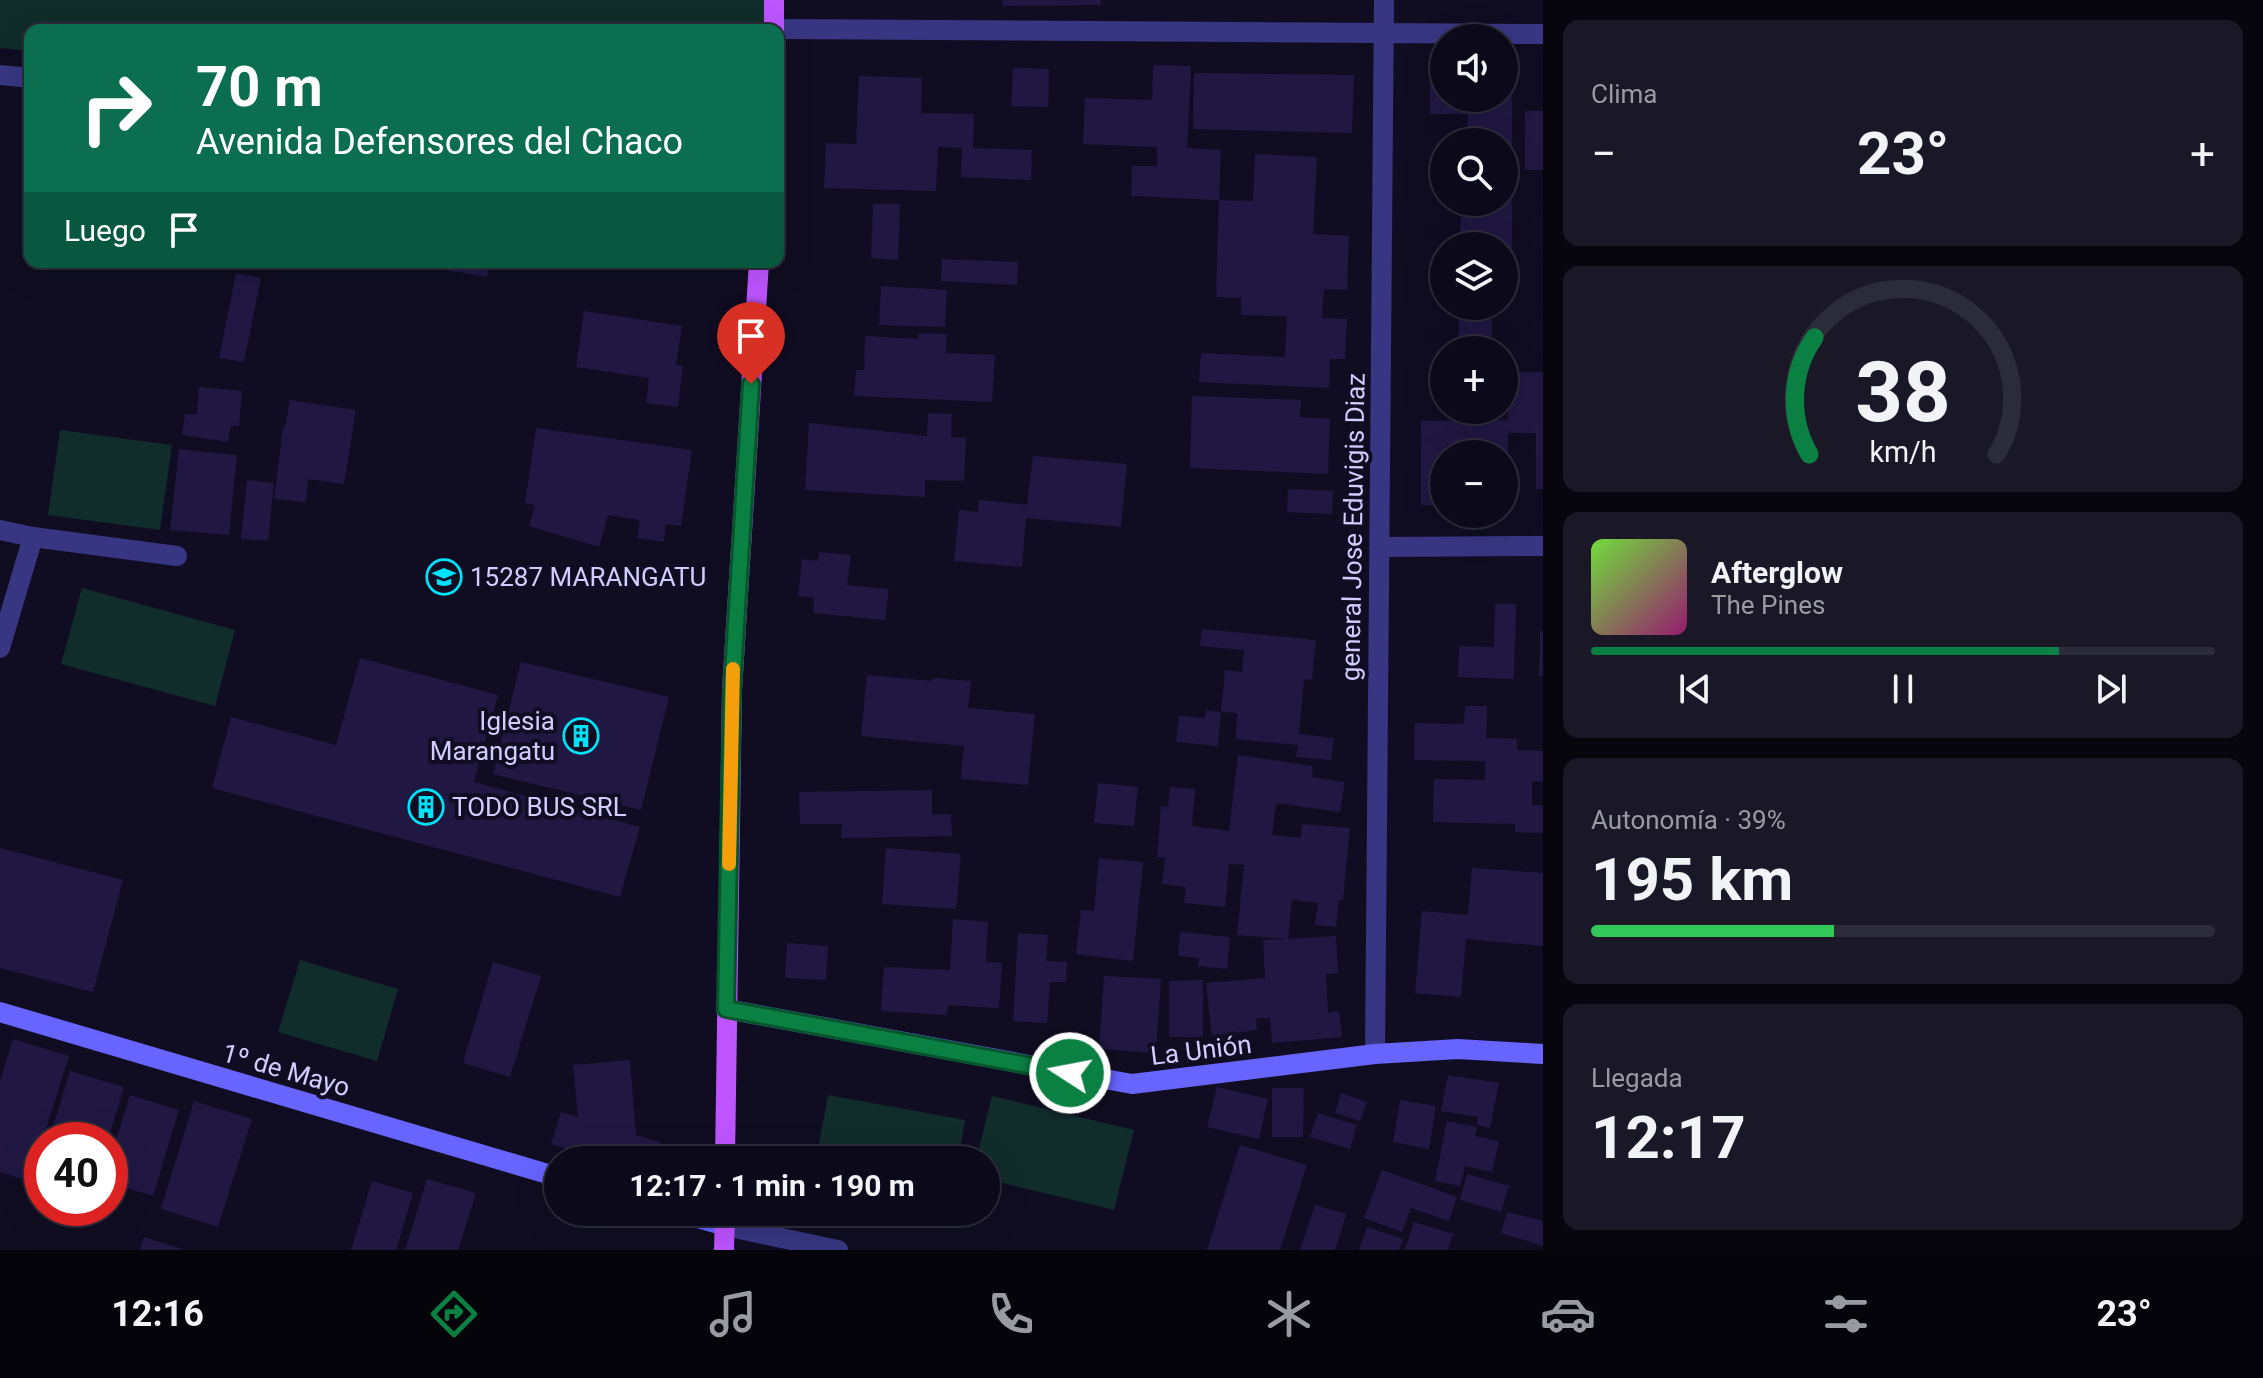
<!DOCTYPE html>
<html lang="es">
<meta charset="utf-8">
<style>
:root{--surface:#0c0a1a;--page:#1a1827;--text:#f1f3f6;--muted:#9a9aa2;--line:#2c2b39;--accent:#0b8043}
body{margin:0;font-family:Roboto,sans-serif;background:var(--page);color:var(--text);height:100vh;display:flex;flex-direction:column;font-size:30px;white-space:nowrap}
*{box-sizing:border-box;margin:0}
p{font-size:26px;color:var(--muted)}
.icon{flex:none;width:44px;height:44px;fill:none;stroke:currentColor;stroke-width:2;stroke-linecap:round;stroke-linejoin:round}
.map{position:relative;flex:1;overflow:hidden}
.details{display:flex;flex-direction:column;gap:20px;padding:20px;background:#07060e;width:720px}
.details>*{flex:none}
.top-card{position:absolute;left:24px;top:24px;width:760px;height:244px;border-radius:16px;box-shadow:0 8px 32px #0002,0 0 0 2px var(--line);background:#0b6e4f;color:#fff;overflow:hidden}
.fabs{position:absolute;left:1430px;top:24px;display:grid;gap:16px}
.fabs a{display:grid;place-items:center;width:88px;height:88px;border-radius:50%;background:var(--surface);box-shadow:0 8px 32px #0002,0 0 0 2px var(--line);font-size:40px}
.speed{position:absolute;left:24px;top:1122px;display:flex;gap:16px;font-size:40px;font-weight:700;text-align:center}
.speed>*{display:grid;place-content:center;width:104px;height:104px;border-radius:50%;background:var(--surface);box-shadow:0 8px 32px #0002,0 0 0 2px var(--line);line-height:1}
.speed .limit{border:12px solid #d22;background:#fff;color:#111}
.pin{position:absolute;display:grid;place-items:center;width:68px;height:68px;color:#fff;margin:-82px -34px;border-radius:50% 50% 50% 0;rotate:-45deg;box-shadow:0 0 8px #0007}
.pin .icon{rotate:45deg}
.me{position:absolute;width:88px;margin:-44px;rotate:281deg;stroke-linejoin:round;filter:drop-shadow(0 0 6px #0008)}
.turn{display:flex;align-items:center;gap:28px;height:168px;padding:0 40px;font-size:36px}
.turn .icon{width:104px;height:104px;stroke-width:2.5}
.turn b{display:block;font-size:56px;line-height:68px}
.then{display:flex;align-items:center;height:76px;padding:0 40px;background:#0003;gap:16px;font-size:30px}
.big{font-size:60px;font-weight:700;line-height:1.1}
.details .widget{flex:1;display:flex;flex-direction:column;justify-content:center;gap:12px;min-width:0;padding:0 28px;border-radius:16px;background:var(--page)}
.details .dial{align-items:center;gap:0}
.dial svg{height:208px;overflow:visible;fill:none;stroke:var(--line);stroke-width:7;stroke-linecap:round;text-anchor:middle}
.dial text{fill:var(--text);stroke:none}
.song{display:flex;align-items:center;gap:24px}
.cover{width:96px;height:96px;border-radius:12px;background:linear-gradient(135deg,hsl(100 70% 55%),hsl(320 70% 35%))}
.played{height:8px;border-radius:4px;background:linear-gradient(90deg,var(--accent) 75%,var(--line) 75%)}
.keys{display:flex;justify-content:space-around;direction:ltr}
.heat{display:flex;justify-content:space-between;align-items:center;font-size:44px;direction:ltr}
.charge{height:12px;border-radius:6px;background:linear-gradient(90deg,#34c759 39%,var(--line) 0)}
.trip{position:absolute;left:544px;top:1146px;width:456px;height:80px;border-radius:40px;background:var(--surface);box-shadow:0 8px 32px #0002,0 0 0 2px var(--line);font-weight:700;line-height:80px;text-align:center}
.tabs{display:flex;height:128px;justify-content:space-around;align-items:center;background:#05040a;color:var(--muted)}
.tabs .icon{width:56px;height:56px}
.tabs .selected{color:var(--accent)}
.tabs b{font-size:36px;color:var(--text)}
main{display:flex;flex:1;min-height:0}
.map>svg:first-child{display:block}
</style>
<main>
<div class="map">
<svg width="1543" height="1250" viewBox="0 0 1543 1250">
<rect width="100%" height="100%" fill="#100d22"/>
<path fill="#102c2b" d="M 0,0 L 764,0 L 765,30 L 30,30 L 30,51 L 0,48 Z
M 60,430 L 172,445 L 160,530 L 48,515 Z
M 82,588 L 235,630 L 215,706 L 61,664 Z
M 300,960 L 398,989 L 377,1061 L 278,1032 Z
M 828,1095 L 965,1120 L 958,1160 L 816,1160 Z
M 992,1096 L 1134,1130 L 1114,1210 L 986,1179 L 986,1160 L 976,1160 Z"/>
<path fill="#201843" d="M 1003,0 L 1101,0 L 1101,5 L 1003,6 Z
M 1153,65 L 1191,66 L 1187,148 L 1221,150 L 1219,200 L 1253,201 L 1255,154 L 1317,157 L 1313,234 L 1349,236 L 1347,290 L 1324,289 L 1322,318 L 1347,319 L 1345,359 L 1330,359 L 1329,388 L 1199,382 L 1201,353 L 1285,357 L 1287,316 L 1241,315 L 1241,298 L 1216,297 L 1219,200 L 1131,196 L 1132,166 L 1157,166 L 1157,147 L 1083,144 L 1085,98 L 1152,100 Z
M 1013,68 L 1049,69 L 1048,107 L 1011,106 Z
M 1194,73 L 1354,75 L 1352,133 L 1193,129 Z
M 859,76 L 922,78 L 921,113 L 974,114 L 973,148 L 1032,150 L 1031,180 L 961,177 L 962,148 L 938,147 L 936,191 L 824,188 L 826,143 L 856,144 Z
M 1430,82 L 1444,82 L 1444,98 L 1504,98 L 1504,82 L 1512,82 L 1512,285 L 1504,285 L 1504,246 L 1460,246 L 1461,212 L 1467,212 L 1467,202 L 1504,202 L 1504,142 L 1467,142 L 1468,114 L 1430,114 Z
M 1525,111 L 1543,111 L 1543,170 L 1525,170 Z
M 873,204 L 900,204 L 898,260 L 871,258 Z
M 942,259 L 1018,262 L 1017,285 L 941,281 Z
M 398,262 L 489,262 L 487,277 Z
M 236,273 L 261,278 L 244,362 L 219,358 Z
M 881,286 L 947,290 L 945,327 L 879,325 Z
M 584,311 L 682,326 L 676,365 L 683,366 L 678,407 L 646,403 L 649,378 L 576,367 Z
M 1459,315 L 1492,315 L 1492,350 L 1459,350 Z
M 919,333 L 947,334 L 946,353 L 995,355 L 992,402 L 854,396 L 856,370 L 864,370 L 865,336 L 918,339 Z
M 1508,372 L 1543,372 L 1543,489 L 1536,489 L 1536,433 L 1508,433 L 1508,505 L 1504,505 L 1504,454 L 1444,454 L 1444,505 L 1421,505 L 1421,421 L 1508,420 Z
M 199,387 L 242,391 L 239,426 L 231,426 L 228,442 L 182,435 L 185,414 L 197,415 Z
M 1192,396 L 1301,400 L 1300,417 L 1330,419 L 1328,474 L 1190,468 Z
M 290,400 L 356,410 L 344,484 L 308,479 L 306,502 L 274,499 L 283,427 L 285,427 Z
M 928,413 L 952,414 L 951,437 L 966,438 L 964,481 L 925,480 L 925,497 L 805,490 L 809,423 L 927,436 Z
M 536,428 L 692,450 L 681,526 L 666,524 L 664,542 L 637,538 L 640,520 L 608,515 L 599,547 L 529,526 L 535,505 L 525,503 Z
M 179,449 L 237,455 L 229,535 L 170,530 Z
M 1033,456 L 1127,464 L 1121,527 L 1026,518 L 1022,567 L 954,561 L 959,510 L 978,512 L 979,500 L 1027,505 Z
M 247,480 L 274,483 L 268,541 L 241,539 Z
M 1288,489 L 1333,491 L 1332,514 L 1287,512 Z
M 819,552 L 851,555 L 847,585 L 889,589 L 885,620 L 813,613 L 814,598 L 798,596 L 802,559 L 818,561 Z
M 1495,604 L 1516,604 L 1514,679 L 1458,677 L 1459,646 L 1494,647 Z
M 1202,629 L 1316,640 L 1312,680 L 1304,679 L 1299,734 L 1334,738 L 1331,760 L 1296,757 L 1298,745 L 1236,739 L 1237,713 L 1221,712 L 1218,746 L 1176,742 L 1179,716 L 1205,718 L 1206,710 L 1221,712 L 1225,670 L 1242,672 L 1244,650 L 1200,646 Z
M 1540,631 L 1543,631 L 1543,676 L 1539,676 Z
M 360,658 L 498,695 L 474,782 L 640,827 L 620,897 L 212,788 L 231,717 L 336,745 Z
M 521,662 L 669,697 L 641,810 L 493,774 Z
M 867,675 L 932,681 L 933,678 L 971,681 L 968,708 L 1035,714 L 1028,785 L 961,779 L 964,746 L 861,736 Z
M 1465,706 L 1487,706 L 1486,738 L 1517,739 L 1517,750 L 1543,751 L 1543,782 L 1532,781 L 1532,805 L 1543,805 L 1543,833 L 1515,832 L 1515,824 L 1433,822 L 1434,779 L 1485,780 L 1485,761 L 1414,760 L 1415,723 L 1464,724 Z
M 1238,755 L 1313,766 L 1312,777 L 1345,782 L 1340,812 L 1276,803 L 1272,835 L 1301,838 L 1302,824 L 1350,828 L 1343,900 L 1339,900 L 1336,927 L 1315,925 L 1318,903 L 1292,900 L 1288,939 L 1336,936 L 1338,973 L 1326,974 L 1328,1013 L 1339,1011 L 1342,1037 L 1272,1043 L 1270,1018 L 1256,1018 L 1257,1030 L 1212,1036 L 1206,983 L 1265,978 L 1263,940 L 1288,939 L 1237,935 L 1244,865 L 1229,864 L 1225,907 L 1184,903 L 1186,887 L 1162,884 L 1165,858 L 1157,857 L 1161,806 L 1168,807 L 1170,787 L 1195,789 L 1192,826 L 1229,831 Z
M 1098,783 L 1138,787 L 1134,826 L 1094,823 Z
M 932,790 L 932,815 L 951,814 L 952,836 L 841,838 L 842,824 L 800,824 L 799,792 Z
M 0,848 L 123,880 L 93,992 L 0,968 Z
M 886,848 L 961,854 L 956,909 L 882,904 Z
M 1099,858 L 1143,862 L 1133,961 L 1076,954 L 1081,910 L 1094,911 Z
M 1472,868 L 1543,873 L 1543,946 L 1466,939 L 1461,997 L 1415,993 L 1422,911 L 1468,915 Z
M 953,919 L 988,922 L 986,962 L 1002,963 L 999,1008 L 948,1005 L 947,1015 L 881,1011 L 884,967 L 950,970 Z
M 1180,932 L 1230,937 L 1227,969 L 1198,966 L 1199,958 L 1178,956 Z
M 1018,933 L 1048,935 L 1046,961 L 1067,962 L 1066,982 L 1050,982 L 1047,1023 L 1013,1021 Z
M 787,943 L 828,946 L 826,980 L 785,978 Z
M 493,962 L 541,976 L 510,1077 L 463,1063 Z
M 1104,976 L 1161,979 L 1156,1053 L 1099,1049 Z
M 1203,980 L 1203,1037 L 1169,1037 L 1169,981 Z
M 13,1039 L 69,1056 L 30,1181 L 0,1172 L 0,1082 Z
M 630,1060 L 636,1135 L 661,1142 L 656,1160 L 603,1160 L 551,1144 L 561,1112 L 578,1117 L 573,1065 Z
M 70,1071 L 124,1087 L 108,1140 L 49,1140 Z
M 1448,1075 L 1499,1083 L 1490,1128 L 1477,1125 L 1478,1117 L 1441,1111 Z
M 1217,1087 L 1268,1099 L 1259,1139 L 1207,1127 Z
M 1272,1088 L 1304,1088 L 1303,1137 L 1272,1137 Z
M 1341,1093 L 1367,1102 L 1360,1121 L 1335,1113 Z
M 130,1095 L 179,1110 L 153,1196 L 110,1183 L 110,1160 Z
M 1400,1100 L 1436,1106 L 1429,1149 L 1393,1142 Z
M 194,1101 L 252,1119 L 218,1227 L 161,1209 Z
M 1318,1113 L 1357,1125 L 1350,1149 L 1310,1137 Z
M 1447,1121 L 1477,1127 L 1475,1136 L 1499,1141 L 1492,1172 L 1465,1166 L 1460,1186 L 1435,1181 Z
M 1240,1145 L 1307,1165 L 1280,1250 L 1207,1250 Z
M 41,1164 L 42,1164 L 42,1190 L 34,1187 Z
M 1382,1170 L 1457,1197 L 1449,1221 L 1411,1208 L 1402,1232 L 1364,1218 Z
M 1467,1174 L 1509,1186 L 1501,1212 L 1460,1200 Z
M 427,1179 L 476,1193 L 458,1250 L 405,1250 Z
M 372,1181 L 413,1193 L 396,1250 L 351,1250 Z
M 1315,1205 L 1346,1214 L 1335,1250 L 1300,1250 Z
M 1507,1212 L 1543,1221 L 1543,1246 L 1501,1233 Z
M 1414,1222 L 1453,1234 L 1448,1250 L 1405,1250 Z
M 1367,1227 L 1403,1239 L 1399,1250 L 1359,1250 Z
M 144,1237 L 182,1249 L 182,1250 L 140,1250 Z"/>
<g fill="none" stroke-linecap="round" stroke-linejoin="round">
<path stroke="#383682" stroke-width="20" d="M 33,537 L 177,556"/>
<path stroke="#383682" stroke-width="20" d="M 774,29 L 1543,34
M 0,75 L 30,78
M 0,530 L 33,537 L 0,648
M 1379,547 L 1543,546
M 1375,1054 L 1384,0
M 725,1226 L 838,1250"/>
<path stroke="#6764ff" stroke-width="20" d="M 726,1009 L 1132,1084 L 1375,1054 L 1458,1049 L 1543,1054
M 0,1012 L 558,1177
M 677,1212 L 725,1226"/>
<path stroke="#bd54ff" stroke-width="20" d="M 774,30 L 774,0
M 725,1160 L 732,690 L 759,262
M 724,1250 L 725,1212"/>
</g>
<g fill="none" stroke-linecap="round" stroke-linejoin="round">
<defs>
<path id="route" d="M 751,384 L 732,690 L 726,1009 L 1070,1073"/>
</defs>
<use href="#route" stroke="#07532c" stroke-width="20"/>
<use href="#route" stroke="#0b8043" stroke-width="14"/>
<path stroke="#f59e0b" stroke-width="14" d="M 729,864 L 733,669"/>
</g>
<defs>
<symbol id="school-ring" viewBox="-11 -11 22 22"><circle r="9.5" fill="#100d22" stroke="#00e2f8" stroke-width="1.5"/><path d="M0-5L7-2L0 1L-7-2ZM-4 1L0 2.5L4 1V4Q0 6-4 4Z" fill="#00e2f8"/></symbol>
<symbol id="building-ring" viewBox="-11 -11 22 22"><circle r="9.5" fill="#100d22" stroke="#00e2f8" stroke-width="1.5"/><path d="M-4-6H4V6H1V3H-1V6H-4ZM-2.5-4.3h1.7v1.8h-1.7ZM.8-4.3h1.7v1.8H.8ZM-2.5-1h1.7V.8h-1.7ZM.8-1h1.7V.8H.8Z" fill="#00e2f8"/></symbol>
</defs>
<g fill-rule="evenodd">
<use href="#school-ring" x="424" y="557" width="40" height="40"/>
<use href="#building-ring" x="561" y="716" width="40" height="40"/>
<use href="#building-ring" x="406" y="787" width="40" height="40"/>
</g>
<g text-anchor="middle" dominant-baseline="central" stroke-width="8" stroke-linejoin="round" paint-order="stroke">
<g font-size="26" fill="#d3cdff" stroke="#100d22">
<text transform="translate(1353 527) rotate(-89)">general Jose Eduvigis Diaz</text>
<text transform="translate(1201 1050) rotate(-7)">La Unión</text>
<text transform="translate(286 1070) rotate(16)">1º de Mayo</text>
</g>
<g font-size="26" fill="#d3cdff" stroke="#100d22" text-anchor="start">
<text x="470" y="577">15287 MARANGATU</text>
<text x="555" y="721" text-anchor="end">Iglesia<tspan x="555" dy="30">Marangatu</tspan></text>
<text x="452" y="807">TODO BUS SRL</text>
</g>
</g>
</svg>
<div class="fabs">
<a><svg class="icon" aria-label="sound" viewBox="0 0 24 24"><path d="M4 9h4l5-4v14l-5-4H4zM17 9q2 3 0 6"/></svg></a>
<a><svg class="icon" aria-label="search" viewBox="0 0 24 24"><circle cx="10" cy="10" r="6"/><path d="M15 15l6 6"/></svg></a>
<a><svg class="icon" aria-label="layers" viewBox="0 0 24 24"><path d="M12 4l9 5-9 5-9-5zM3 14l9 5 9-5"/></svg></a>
<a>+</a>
<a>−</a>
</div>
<div class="speed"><div class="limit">40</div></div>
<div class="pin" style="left:751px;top:384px;background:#d93025"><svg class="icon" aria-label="arrive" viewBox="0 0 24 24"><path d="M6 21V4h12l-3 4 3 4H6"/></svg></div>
<svg class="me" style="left:1070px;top:1073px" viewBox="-20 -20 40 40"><circle r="17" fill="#0b8043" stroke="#fff" stroke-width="3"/><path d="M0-11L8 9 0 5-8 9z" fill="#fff"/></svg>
<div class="trip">12:17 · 1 min · 190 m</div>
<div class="top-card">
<div class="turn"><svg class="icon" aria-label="right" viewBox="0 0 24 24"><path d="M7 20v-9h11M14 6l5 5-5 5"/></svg><div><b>70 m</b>Avenida Defensores del Chaco</div></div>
<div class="then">Luego<svg class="icon" aria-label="arrive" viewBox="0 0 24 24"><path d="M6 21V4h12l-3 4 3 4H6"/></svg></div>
</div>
</div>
<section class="details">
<div class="widget"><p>Clima</p>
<div class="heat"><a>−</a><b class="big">23°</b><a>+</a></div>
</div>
<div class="widget dial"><svg viewBox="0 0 100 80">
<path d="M14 69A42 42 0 1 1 86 69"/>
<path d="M14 69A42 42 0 0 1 16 24" stroke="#0b8043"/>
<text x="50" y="56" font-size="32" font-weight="700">38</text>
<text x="50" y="72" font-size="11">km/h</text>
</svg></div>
<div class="widget">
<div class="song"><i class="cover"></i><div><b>Afterglow</b><p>The Pines</p></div></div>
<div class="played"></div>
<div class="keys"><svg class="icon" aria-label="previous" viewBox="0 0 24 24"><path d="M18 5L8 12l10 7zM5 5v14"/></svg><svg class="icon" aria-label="pause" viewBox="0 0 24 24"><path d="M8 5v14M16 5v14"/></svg><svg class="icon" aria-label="next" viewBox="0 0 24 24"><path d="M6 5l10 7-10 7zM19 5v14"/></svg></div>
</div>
<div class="widget"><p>Autonomía · 39%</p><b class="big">195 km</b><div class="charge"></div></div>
<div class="widget"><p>Llegada</p><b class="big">12:17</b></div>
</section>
</main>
<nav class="tabs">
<b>12:16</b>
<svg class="icon selected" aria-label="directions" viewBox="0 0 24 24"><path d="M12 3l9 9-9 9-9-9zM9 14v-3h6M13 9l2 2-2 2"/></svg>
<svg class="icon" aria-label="music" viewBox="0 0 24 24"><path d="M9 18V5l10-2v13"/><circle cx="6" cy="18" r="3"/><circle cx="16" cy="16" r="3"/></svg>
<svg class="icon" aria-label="phone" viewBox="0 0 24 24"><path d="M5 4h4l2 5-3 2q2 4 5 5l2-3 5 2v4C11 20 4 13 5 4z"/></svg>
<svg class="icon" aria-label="climate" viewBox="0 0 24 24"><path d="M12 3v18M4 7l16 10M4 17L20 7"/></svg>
<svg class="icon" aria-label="car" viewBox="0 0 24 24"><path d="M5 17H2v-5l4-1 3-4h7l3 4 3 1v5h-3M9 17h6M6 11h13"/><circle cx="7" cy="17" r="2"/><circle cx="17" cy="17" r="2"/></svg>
<svg class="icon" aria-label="filters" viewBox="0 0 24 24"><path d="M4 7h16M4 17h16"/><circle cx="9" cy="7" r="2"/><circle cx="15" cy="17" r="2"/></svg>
<b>23°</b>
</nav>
